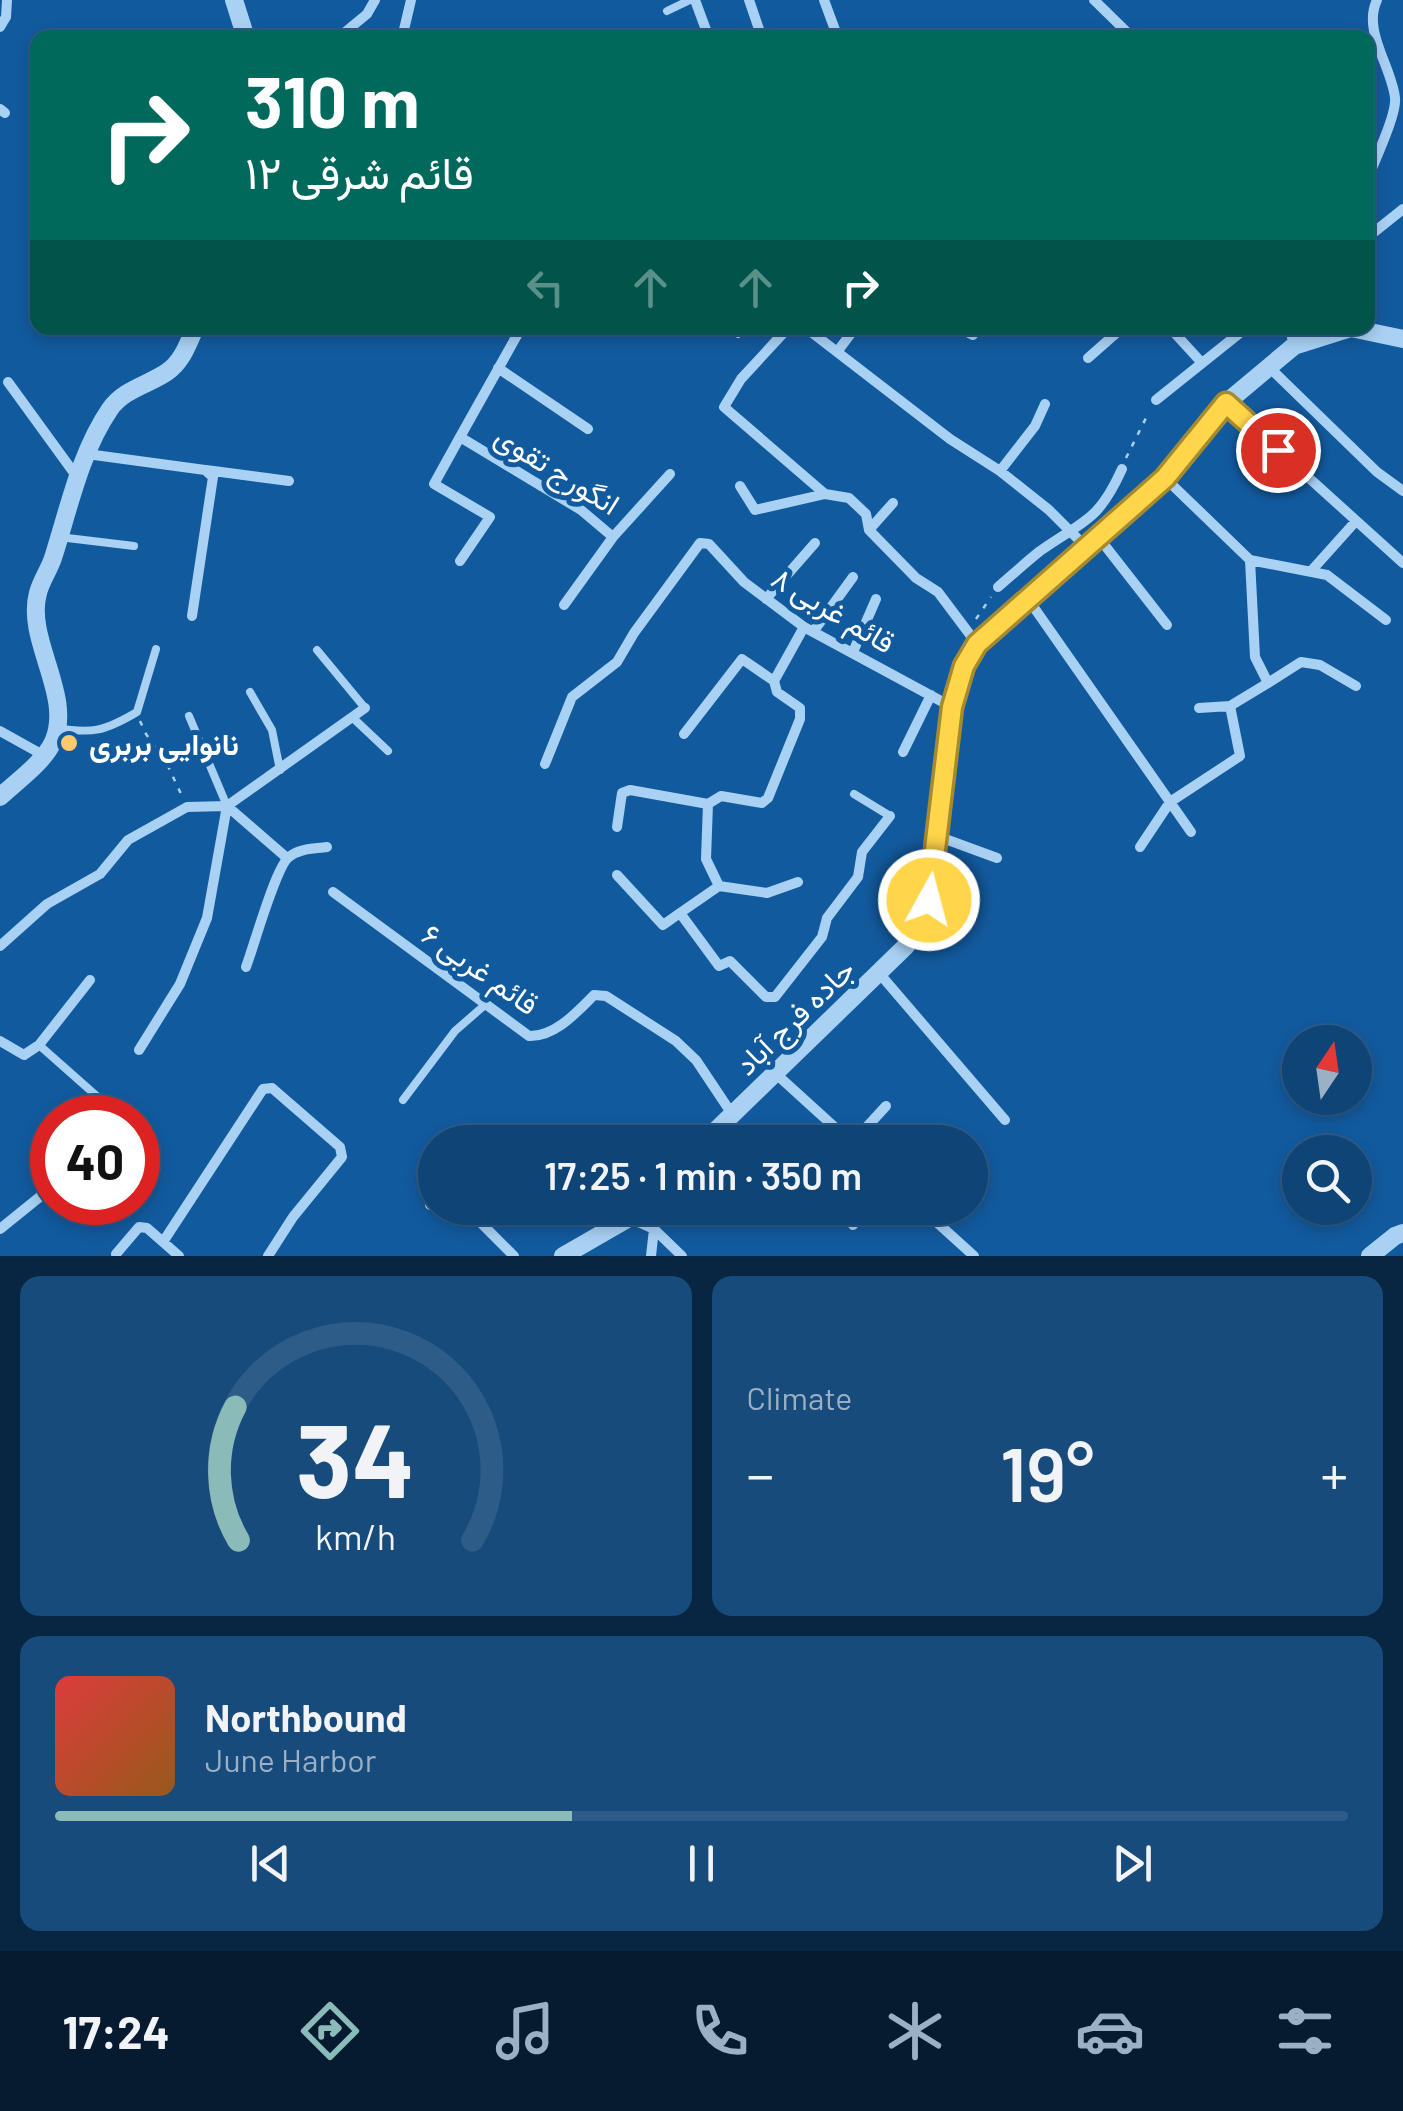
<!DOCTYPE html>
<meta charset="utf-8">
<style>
:root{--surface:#0e4476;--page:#174b7b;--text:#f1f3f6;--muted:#9bb0c5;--line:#2e5c88;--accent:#8bbbb9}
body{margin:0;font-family:Barlow,Vazirmatn,sans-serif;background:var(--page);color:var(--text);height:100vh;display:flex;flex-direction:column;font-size:38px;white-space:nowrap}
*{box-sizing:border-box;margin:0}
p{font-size:32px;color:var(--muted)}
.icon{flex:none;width:55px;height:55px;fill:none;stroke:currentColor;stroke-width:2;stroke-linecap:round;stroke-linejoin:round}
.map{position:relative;height:1256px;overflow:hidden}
.side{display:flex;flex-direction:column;gap:20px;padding:20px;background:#082541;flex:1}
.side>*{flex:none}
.hud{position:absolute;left:30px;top:30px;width:1345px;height:305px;border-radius:20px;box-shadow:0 5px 15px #0003,0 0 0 2px var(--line);background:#00695c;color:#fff;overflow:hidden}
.needle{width:65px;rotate:13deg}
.tools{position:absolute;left:1282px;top:1025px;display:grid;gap:20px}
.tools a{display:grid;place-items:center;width:90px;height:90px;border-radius:50%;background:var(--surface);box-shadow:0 5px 15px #0003,0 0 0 2px var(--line);font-size:50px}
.speed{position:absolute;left:30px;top:1095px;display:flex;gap:20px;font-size:50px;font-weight:700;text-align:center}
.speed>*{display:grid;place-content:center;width:130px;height:130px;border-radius:50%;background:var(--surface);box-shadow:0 5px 15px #0003,0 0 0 2px var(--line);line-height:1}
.speed .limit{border:15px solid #d22;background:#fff;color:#111}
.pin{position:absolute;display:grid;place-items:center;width:85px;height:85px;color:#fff;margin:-42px;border:5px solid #fff;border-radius:50%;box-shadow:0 2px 10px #0007}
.me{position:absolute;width:110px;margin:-55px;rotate:7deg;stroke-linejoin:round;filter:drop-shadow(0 0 8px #0008)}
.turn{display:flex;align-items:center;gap:35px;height:210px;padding:0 50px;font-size:45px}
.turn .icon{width:130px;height:130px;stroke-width:2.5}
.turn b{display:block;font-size:70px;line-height:85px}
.lanes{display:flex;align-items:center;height:95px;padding:0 50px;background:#0003;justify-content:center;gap:50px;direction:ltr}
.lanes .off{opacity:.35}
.big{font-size:75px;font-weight:600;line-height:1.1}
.side .widget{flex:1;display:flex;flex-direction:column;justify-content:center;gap:15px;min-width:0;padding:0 35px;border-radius:20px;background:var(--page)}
.side .dial{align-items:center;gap:0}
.dial svg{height:260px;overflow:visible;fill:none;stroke:var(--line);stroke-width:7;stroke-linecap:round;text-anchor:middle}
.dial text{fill:var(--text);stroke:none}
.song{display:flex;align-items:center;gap:30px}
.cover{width:120px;height:120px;border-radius:15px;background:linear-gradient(135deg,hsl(0 70% 55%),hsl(30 70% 35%))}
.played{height:10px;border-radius:5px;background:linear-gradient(90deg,var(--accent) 40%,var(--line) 40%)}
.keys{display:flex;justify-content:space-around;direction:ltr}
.heat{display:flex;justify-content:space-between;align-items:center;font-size:55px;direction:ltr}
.side .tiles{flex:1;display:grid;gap:20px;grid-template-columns:1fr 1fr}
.widget:last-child{grid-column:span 2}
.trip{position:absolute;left:418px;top:1125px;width:570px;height:100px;border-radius:50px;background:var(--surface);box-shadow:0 5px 15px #0003,0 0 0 2px var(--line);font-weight:600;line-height:100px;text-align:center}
.tab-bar{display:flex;height:160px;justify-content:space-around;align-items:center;background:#061b2f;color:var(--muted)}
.tab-bar .icon{width:70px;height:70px}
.tab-bar .current{color:var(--accent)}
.tab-bar b{font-size:45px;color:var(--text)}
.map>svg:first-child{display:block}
</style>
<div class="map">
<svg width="1403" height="1256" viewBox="0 0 1403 1256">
<rect width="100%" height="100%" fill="#125a9e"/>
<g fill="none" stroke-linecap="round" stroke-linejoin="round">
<path stroke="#a9d1f4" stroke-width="2.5" stroke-dasharray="5 8" stroke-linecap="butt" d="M 1126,458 L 1149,412
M 976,619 L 991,597
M 140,721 L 146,734 L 167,764 L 182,796"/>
<path stroke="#a9d1f4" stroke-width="8" d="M 667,11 L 690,0
M 738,334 L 743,328
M 59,537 L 134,546
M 317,650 L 365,708
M 250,692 L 272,730 L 280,770
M 189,716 L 227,806
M 353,718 L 388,751
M 56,728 C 93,734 105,731 137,712 L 156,649
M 854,794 L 890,816
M 39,1045 L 108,1106
M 403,1100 L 455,1031 L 486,1004"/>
<path stroke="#a9d1f4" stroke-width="10" d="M 695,0 L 709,38
M 749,0 L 762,38
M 824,0 L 838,38
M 1094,0 L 1133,38
M 0,27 L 6,17 L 7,0
M 338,38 L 367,14 L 375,0
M 402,38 L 411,0
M 0,109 L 5,113
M 1368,179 C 1374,161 1397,115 1395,98 C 1392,67 1362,31 1377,0
M 1368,237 L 1403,209
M 521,328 L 460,437 L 581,510 L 613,537 L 670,474
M 788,328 L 741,379 L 724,407 L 825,494 L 849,498 L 866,514 L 869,530 L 916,578 L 938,592 L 977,644
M 806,328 L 950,439 L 1000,471 L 1049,510 L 1087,548
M 960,328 L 973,335
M 1170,328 L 1202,363
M 1290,328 L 1294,346
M 837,352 L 855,328
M 1088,358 L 1122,328
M 1269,367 L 1377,472 L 1403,491
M 498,368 L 588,429
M 8,382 L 77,477
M 1156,400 L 1246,328
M 1226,403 L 1403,563
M 87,454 L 205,470 L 213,477 L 192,616
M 206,470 L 289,481
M 1000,471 L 1035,426 L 1045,404
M 1165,478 L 1250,560 L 1255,657 L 1268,683 L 1301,662 L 1320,665 L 1356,686
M 740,486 L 755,510 L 825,494
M 869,530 L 893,503
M 1099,538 L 1167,625
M 1250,560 L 1327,575 L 1386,620
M 460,561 L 490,517 L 434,484 L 460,437
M 1312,570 L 1356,521
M 998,587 C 1012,575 1026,562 1040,551 C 1084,520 1098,522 1122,469
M 766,599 L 815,543
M 1028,599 L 1191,832
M 564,605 L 613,537
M 813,632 L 853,577
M 853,652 L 876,599
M 1199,708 L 1230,706
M 0,731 L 43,755
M 684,734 L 742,659 L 774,681
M 903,752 L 931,695
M 545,764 L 572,697 L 617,662 L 634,633 L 700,543 L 709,544 L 744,582 L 804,627 L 952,707
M 617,827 L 622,793 L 630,790 L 708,804
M 937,836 L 997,858
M 1140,847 L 1170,802 L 1240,756 L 1230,706 L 1268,683
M 617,875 L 663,925 L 680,913
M 798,882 L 767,893 L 719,886 L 680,913 L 719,966 L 730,961 L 766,997 L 775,997 L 822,937 L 827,918 L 858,877 L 862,852 L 890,816
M 719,886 L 706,859 L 708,804 L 721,796 L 762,803 L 768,798 L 800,719 L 800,708 L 777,692 L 774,681 L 804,627
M 333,892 L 529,1036 C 555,1037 577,1012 594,995 L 606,996 L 676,1041 L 696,1060 L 732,1114
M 0,946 L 47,904 L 100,874 L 128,840 L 187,807 L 227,806 L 365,708
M 246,967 C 254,946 276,866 289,857 C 300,848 314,849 327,847
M 879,973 L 1005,1120
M 0,1041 L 24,1055 L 39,1045 L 90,980
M 139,1050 L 180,984 L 207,918 L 227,806 L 287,858
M 775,1073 L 851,1142
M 853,1142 L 886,1106
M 430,1205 L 435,1200
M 466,1208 L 514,1256
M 921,1208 L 974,1256
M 629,1218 L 654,1229 L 682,1256
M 853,1225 L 868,1208
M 0,1229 L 52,1187
M 163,1242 L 263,1089 L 272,1088 L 340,1147 L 342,1157 L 293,1217 L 268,1256
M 116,1254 L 139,1227 L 147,1228 L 179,1256
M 651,1256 L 654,1229"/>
<path stroke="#a9d1f4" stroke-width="18" d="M 234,0 L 246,38
M 0,797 C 17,781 43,763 53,742 C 74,696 25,640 38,593 C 41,581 49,570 53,558 C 69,508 80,453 110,409 C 124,389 148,385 167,372 C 182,362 188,344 195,328
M 704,1142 L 906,946 L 929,900 L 952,707 L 964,666 L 977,644 L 1165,478 L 1226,403 L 1294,346 L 1351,328 L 1403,339
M 563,1256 L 629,1218 L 639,1208
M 1370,1256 L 1395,1236 L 1403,1233"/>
</g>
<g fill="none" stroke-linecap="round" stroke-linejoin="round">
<defs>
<path id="route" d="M 929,900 L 952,707 L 964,666 L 977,644 L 1165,478 L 1226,403 L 1278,450"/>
</defs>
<use href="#route" stroke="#a68a30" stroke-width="25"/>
<use href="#route" stroke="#ffd54a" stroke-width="18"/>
</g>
<circle fill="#ffc96c" stroke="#125a9e" stroke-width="4" cx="69" cy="743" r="10"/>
<g text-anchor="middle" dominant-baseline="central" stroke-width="10" stroke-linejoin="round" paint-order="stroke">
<g font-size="30" fill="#fff" stroke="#125a9e">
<text transform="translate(558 469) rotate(32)">انگورج تقوی</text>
<text transform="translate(834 609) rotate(31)">قائم غربی ۸</text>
<text transform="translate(481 968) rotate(35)">قائم غربی ۶</text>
<text transform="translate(794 1016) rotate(-44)">جاده فرج آباد</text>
</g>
<g font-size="30" font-weight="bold" fill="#fff" stroke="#125a9e" text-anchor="start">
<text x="89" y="743">نانوایی بربری</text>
</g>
</g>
</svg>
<div class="tools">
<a><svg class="needle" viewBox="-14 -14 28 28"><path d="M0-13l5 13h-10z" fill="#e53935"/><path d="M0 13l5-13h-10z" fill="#9bb0c5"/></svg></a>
<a><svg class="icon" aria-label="search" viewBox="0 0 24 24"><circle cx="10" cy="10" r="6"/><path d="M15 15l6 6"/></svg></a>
</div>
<div class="speed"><div class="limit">40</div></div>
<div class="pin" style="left:1278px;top:450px;background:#d93025"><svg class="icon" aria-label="arrive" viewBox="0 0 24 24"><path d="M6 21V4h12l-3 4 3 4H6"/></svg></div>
<svg class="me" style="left:929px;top:900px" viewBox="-20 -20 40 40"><circle r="17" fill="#ffd54a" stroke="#fff" stroke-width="3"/><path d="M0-11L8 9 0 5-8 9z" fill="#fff"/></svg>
<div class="trip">17:25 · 1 min · 350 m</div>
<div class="hud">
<div class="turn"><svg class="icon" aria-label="right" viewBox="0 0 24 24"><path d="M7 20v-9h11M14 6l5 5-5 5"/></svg><div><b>310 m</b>قائم شرقی ۱۲</div></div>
<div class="lanes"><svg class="icon off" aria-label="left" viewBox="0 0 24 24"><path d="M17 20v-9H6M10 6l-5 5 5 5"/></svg><svg class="icon off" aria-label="ahead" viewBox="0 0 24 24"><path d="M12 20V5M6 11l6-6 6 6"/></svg><svg class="icon off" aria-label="ahead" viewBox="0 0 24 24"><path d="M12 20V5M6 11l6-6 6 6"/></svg><svg class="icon" aria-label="right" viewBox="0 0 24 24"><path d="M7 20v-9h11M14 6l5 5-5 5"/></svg></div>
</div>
</div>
<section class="side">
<div class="tiles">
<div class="widget dial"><svg viewBox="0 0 100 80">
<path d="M14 69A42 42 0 1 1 86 69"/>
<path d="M14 69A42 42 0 0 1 13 28" stroke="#8bbbb9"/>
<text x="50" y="56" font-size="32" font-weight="700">34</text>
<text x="50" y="72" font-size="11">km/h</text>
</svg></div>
<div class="widget"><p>Climate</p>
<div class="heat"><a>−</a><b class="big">19°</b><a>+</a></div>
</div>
<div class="widget">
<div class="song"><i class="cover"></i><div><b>Northbound</b><p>June Harbor</p></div></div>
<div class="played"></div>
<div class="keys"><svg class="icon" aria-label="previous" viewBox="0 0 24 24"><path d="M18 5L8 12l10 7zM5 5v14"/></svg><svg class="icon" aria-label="pause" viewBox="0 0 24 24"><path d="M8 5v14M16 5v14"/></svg><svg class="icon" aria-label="next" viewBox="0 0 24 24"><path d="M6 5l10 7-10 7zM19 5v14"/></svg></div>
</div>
</div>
</section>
<nav class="tab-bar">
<b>17:24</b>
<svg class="icon current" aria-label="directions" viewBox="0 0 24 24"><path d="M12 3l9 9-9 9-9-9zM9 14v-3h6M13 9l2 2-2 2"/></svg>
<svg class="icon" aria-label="music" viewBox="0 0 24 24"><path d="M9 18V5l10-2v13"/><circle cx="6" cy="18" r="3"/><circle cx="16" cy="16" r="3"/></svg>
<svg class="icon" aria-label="phone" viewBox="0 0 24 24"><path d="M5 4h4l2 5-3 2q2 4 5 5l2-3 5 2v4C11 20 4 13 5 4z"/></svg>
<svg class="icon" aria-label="climate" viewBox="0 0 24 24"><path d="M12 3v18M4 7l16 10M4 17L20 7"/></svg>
<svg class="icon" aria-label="car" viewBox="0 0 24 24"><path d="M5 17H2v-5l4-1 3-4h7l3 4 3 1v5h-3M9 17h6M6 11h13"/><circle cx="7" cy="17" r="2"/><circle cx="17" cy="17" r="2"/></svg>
<svg class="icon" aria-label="filters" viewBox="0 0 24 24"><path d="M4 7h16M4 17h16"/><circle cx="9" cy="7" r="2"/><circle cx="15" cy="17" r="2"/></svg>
</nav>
